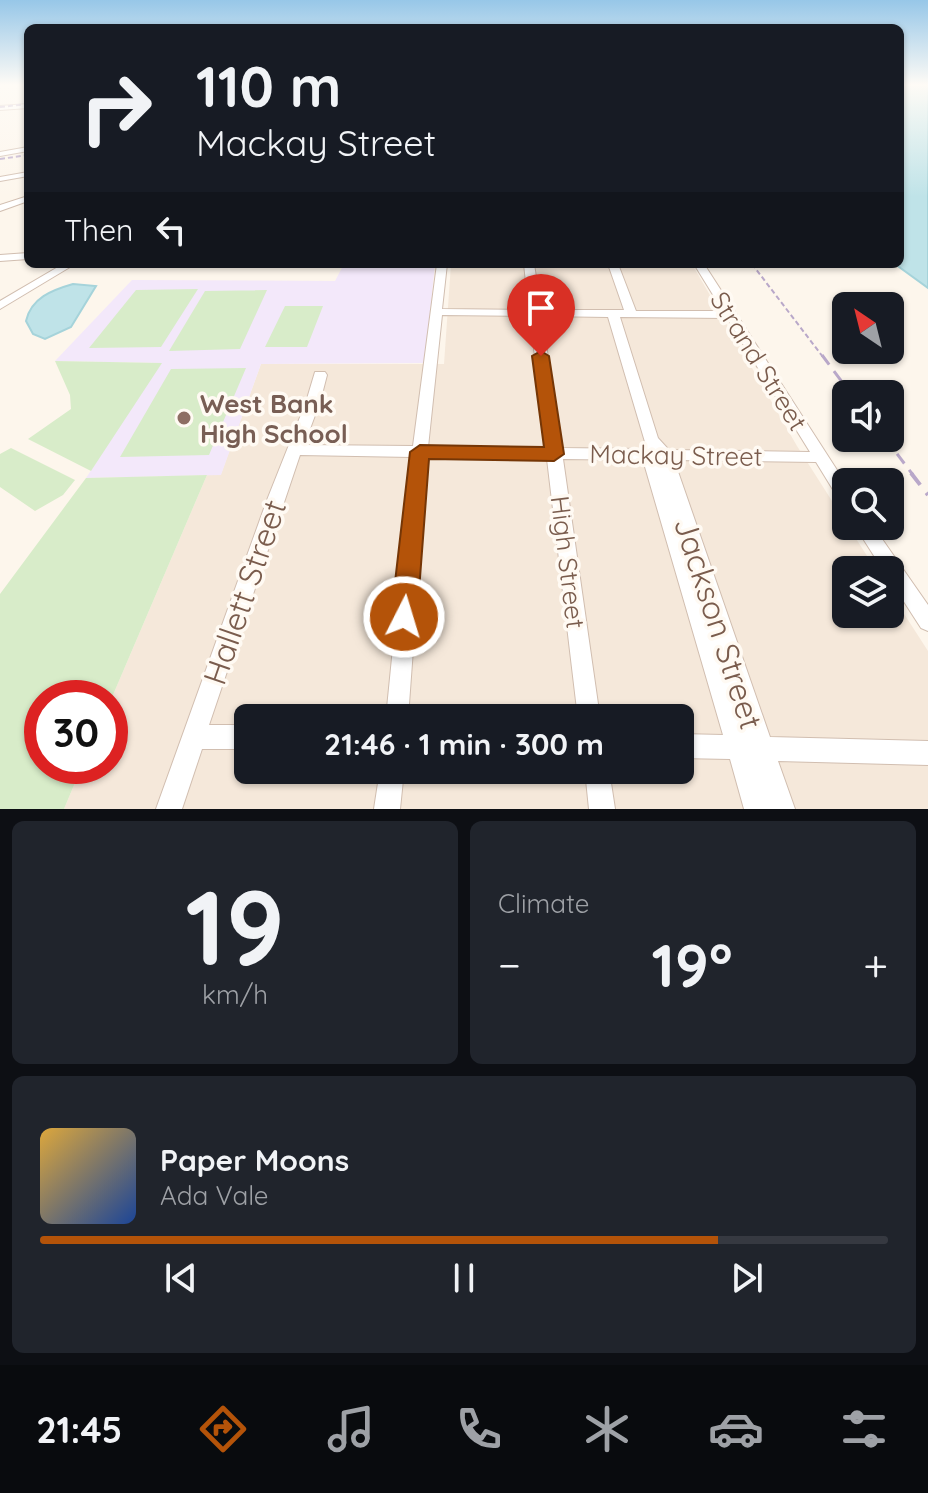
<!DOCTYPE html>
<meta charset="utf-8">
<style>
:root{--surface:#171b24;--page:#20242c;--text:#f1f3f6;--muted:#9ea1a6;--line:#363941;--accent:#b45309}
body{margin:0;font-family:Quicksand,sans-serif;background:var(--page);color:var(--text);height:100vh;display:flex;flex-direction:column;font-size:30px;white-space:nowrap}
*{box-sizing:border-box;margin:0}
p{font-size:26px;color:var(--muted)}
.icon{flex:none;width:44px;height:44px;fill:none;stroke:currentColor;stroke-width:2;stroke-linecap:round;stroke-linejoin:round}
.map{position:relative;height:809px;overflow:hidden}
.details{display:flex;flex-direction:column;gap:12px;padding:12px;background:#0d0f14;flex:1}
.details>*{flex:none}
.hud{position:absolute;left:24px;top:24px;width:880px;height:244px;border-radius:12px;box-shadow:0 2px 6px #0004;background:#171b24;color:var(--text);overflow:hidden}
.needle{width:52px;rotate:325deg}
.fabs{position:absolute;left:832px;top:292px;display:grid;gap:16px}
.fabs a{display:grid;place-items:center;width:72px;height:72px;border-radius:12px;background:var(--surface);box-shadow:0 2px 6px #0004;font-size:40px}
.speed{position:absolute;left:24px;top:680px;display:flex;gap:16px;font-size:40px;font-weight:700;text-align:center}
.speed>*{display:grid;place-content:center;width:104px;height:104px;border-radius:50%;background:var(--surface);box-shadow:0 2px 6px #0004;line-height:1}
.speed .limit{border:12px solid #d22;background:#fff;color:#111}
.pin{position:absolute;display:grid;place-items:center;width:68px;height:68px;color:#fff;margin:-82px -34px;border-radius:50% 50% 50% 0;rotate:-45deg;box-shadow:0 0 8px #0007}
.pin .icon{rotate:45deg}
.me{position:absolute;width:88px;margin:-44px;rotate:5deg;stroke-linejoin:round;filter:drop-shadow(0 0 6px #0008)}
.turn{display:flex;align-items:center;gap:28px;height:168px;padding:0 40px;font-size:36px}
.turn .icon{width:104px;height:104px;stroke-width:2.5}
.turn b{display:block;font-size:56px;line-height:68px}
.then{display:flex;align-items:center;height:76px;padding:0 40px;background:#0003;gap:16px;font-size:30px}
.big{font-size:60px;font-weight:800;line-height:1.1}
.details .tile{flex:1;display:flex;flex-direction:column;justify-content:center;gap:12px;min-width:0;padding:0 28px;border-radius:12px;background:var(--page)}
.details .dial{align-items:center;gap:0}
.dial b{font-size:104px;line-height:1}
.song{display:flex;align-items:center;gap:24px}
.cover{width:96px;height:96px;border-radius:12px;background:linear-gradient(135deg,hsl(40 70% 55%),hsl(220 70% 35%))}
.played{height:8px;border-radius:4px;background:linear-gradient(90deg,var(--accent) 80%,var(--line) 80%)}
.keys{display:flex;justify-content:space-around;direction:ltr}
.heat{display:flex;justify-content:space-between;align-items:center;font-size:44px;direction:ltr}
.details .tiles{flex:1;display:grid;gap:12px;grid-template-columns:1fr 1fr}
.tile:last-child{grid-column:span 2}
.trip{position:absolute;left:234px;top:704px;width:460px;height:80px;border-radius:12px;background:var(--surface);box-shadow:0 2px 6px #0004;font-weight:800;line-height:80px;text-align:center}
.dock{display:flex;height:128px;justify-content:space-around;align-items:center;background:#090b0e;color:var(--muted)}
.dock .icon{width:56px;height:56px}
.dock .on{color:var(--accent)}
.dock b{font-size:36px;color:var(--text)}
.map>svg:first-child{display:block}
</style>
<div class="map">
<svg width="928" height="809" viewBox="0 0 928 809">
<rect width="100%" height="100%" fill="#fdf6ec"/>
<path fill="#f5e8da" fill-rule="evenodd" d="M 451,264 L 692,264 L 797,446 L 876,570 L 846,570 L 846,614 L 890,614 L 890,592 L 928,651 L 928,809 L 64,809 L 82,766 L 110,766 L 110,702 L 207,475 L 221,474 L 261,364 L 444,364 ZM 248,718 L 680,718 L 680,770 L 248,770 Z"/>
<path fill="#f3e8fa" d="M 344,264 L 435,264 L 425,363 L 261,364 L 221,475 L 86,478 L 161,363 L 55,361 L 132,280 L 335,281 Z"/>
<path fill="#d8ecc9" d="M 198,289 L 161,347 L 89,348 L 136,290 Z
M 267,290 L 240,349 L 169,351 L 205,291 Z
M 285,306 L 323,306 L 307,347 L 265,347 Z
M 55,361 L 162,363 L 91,471 L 28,439 L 71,409 L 70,395 Z
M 246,368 L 209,455 L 120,457 L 171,369 Z
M 11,448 L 75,480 L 63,495 L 35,511 L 0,487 L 0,454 Z
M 207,475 L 110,702 L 110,698 L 42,698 L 42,766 L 82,766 L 64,809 L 0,809 L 0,594 L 86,478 Z"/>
<path fill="#bfe3e8" stroke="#a5d3da" stroke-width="2" d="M 900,84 L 928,84 L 928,288 L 895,264 L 900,264 Z
M 73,284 L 96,286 L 71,327 L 45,339 L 33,334 L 26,321 C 31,298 52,290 73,284 Z"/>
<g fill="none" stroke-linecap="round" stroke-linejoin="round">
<defs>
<path id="minor" d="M 28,104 L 28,108 L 0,110 L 0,106 Z
M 28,147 L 28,151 L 0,156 L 0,152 Z
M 28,172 L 28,176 L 0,181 L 0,177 Z
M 28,196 L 28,201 L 0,211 L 0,205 Z
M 28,253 L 28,259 L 0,261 L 0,255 Z
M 63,264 L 75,264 L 0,309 L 0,301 Z
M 437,264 L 447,264 L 442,309 L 529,310 L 524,264 L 534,264 L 541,310 L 624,310 L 608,264 L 618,264 L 636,311 L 723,311 L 694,264 L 704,264 L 846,484 L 846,503 L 840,501 L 816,462 L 674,460 L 770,737 L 928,741 L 928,765 L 778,761 L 795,809 L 744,809 L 730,759 L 680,758 L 680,734 L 723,735 L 643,460 L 563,459 L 600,718 L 578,718 L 547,459 L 427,457 L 408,718 L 386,718 L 412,457 L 300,455 L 209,725 L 248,725 L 248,749 L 202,749 L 182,809 L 156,809 L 267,500 L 306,402 L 315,372 L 325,372 L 327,375 L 320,402 L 304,445 L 413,446 ZM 442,315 L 530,316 L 546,448 L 428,447 ZM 542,316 L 608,317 L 645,442 L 642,449 L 561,448 ZM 620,317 L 727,318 L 810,452 L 669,450 L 658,438 Z
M 855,526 L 873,526 L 928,605 L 928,631 L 921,628 L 890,580 L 890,570 L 883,570 Z
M 380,770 L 404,770 L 400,809 L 374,809 Z
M 585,770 L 609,770 L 615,809 L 589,809 Z"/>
</defs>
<use href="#minor" stroke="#d1beb0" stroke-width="2"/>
<use href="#minor" fill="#fff" fill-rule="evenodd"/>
<path stroke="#b9a8c9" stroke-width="2" stroke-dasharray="5 3" stroke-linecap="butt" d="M 0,107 L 28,104
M 0,159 L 28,155
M 752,264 L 823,357"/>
<path stroke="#b9a8c9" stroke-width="3" stroke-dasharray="12 8" stroke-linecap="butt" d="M 822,355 L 851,394
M 885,438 L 913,475"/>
<path stroke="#b9a8c9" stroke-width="4" stroke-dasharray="15 10" stroke-linecap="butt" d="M 911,473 L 928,495"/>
</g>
<linearGradient id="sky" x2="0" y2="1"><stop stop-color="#97c7e8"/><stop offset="0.43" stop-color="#fefbf6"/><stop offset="1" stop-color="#fefbf6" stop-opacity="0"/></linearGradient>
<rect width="928" height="197" fill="url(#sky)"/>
<path fill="#b45309" stroke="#753606" stroke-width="2" d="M 541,351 L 549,356 L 564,454 L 554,461 L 429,459 L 417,617 L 414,625 L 404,628 L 395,625 L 391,617 L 410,452 L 420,445 L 544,447 L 532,356 Z"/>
<circle fill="#8d6e63" stroke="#fffaf3" stroke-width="3" cx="184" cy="418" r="8"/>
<g text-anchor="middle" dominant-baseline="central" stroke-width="7" stroke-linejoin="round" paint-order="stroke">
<g font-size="26" fill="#7a5c4d" stroke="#fffaf3">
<text transform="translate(759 361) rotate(58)">Strand Street</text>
<text transform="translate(676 455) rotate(1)">Mackay Street</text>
<text transform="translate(568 562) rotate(83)">High Street</text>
</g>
<g font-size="26" font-weight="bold" fill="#785e54" stroke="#fffaf3" text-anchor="start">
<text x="200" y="403">West Bank<tspan x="200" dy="30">High School</tspan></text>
</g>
<g font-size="32" fill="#7a5c4d" stroke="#fffaf3">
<text transform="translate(244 592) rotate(-71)">Hallett Street</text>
<text transform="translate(719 623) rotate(72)">Jackson Street</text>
</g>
</g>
</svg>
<div class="fabs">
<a><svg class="needle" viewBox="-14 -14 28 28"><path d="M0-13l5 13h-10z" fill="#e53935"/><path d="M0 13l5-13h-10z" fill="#9ea1a6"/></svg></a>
<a><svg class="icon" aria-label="sound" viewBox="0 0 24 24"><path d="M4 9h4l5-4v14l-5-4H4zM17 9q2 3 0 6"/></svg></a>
<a><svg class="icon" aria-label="search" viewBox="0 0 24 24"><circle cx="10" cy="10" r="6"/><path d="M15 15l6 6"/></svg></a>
<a><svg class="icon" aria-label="layers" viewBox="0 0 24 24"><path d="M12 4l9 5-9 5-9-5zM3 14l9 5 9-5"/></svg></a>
</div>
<div class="speed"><div class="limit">30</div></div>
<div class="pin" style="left:541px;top:356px;background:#d93025"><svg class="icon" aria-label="arrive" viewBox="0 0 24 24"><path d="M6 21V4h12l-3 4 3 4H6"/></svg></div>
<svg class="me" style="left:404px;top:617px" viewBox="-20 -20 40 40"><circle r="17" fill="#b45309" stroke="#fff" stroke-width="3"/><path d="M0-11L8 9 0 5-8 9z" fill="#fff"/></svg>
<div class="trip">21:46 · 1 min · 300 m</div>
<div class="hud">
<div class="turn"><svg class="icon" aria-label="right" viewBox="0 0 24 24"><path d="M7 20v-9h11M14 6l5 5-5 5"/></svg><div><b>110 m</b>Mackay Street</div></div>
<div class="then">Then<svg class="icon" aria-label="left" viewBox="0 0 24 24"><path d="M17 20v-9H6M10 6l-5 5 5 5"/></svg></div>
</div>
</div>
<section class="details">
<div class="tiles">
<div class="tile dial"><b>19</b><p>km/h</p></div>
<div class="tile"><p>Climate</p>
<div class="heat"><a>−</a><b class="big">19°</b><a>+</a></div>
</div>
<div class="tile">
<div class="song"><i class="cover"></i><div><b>Paper Moons</b><p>Ada Vale</p></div></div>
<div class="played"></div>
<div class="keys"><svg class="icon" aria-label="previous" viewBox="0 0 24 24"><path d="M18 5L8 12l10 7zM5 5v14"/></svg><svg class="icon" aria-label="pause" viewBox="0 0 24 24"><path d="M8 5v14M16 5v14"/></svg><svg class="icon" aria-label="next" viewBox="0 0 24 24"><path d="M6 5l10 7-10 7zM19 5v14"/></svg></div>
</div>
</div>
</section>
<nav class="dock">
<b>21:45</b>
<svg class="icon on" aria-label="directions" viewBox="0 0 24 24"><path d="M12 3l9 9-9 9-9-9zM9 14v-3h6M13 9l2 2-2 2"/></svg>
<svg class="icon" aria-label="music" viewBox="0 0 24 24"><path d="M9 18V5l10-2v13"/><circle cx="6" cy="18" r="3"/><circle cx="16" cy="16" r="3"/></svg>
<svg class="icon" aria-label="phone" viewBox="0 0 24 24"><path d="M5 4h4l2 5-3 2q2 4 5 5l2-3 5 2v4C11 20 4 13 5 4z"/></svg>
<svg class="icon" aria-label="climate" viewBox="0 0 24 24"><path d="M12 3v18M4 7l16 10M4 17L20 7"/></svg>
<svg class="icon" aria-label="car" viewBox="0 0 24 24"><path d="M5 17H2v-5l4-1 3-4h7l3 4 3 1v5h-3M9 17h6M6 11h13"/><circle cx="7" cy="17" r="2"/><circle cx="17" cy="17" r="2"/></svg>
<svg class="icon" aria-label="filters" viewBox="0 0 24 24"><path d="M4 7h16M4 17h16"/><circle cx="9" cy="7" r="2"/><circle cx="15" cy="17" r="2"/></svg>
</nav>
